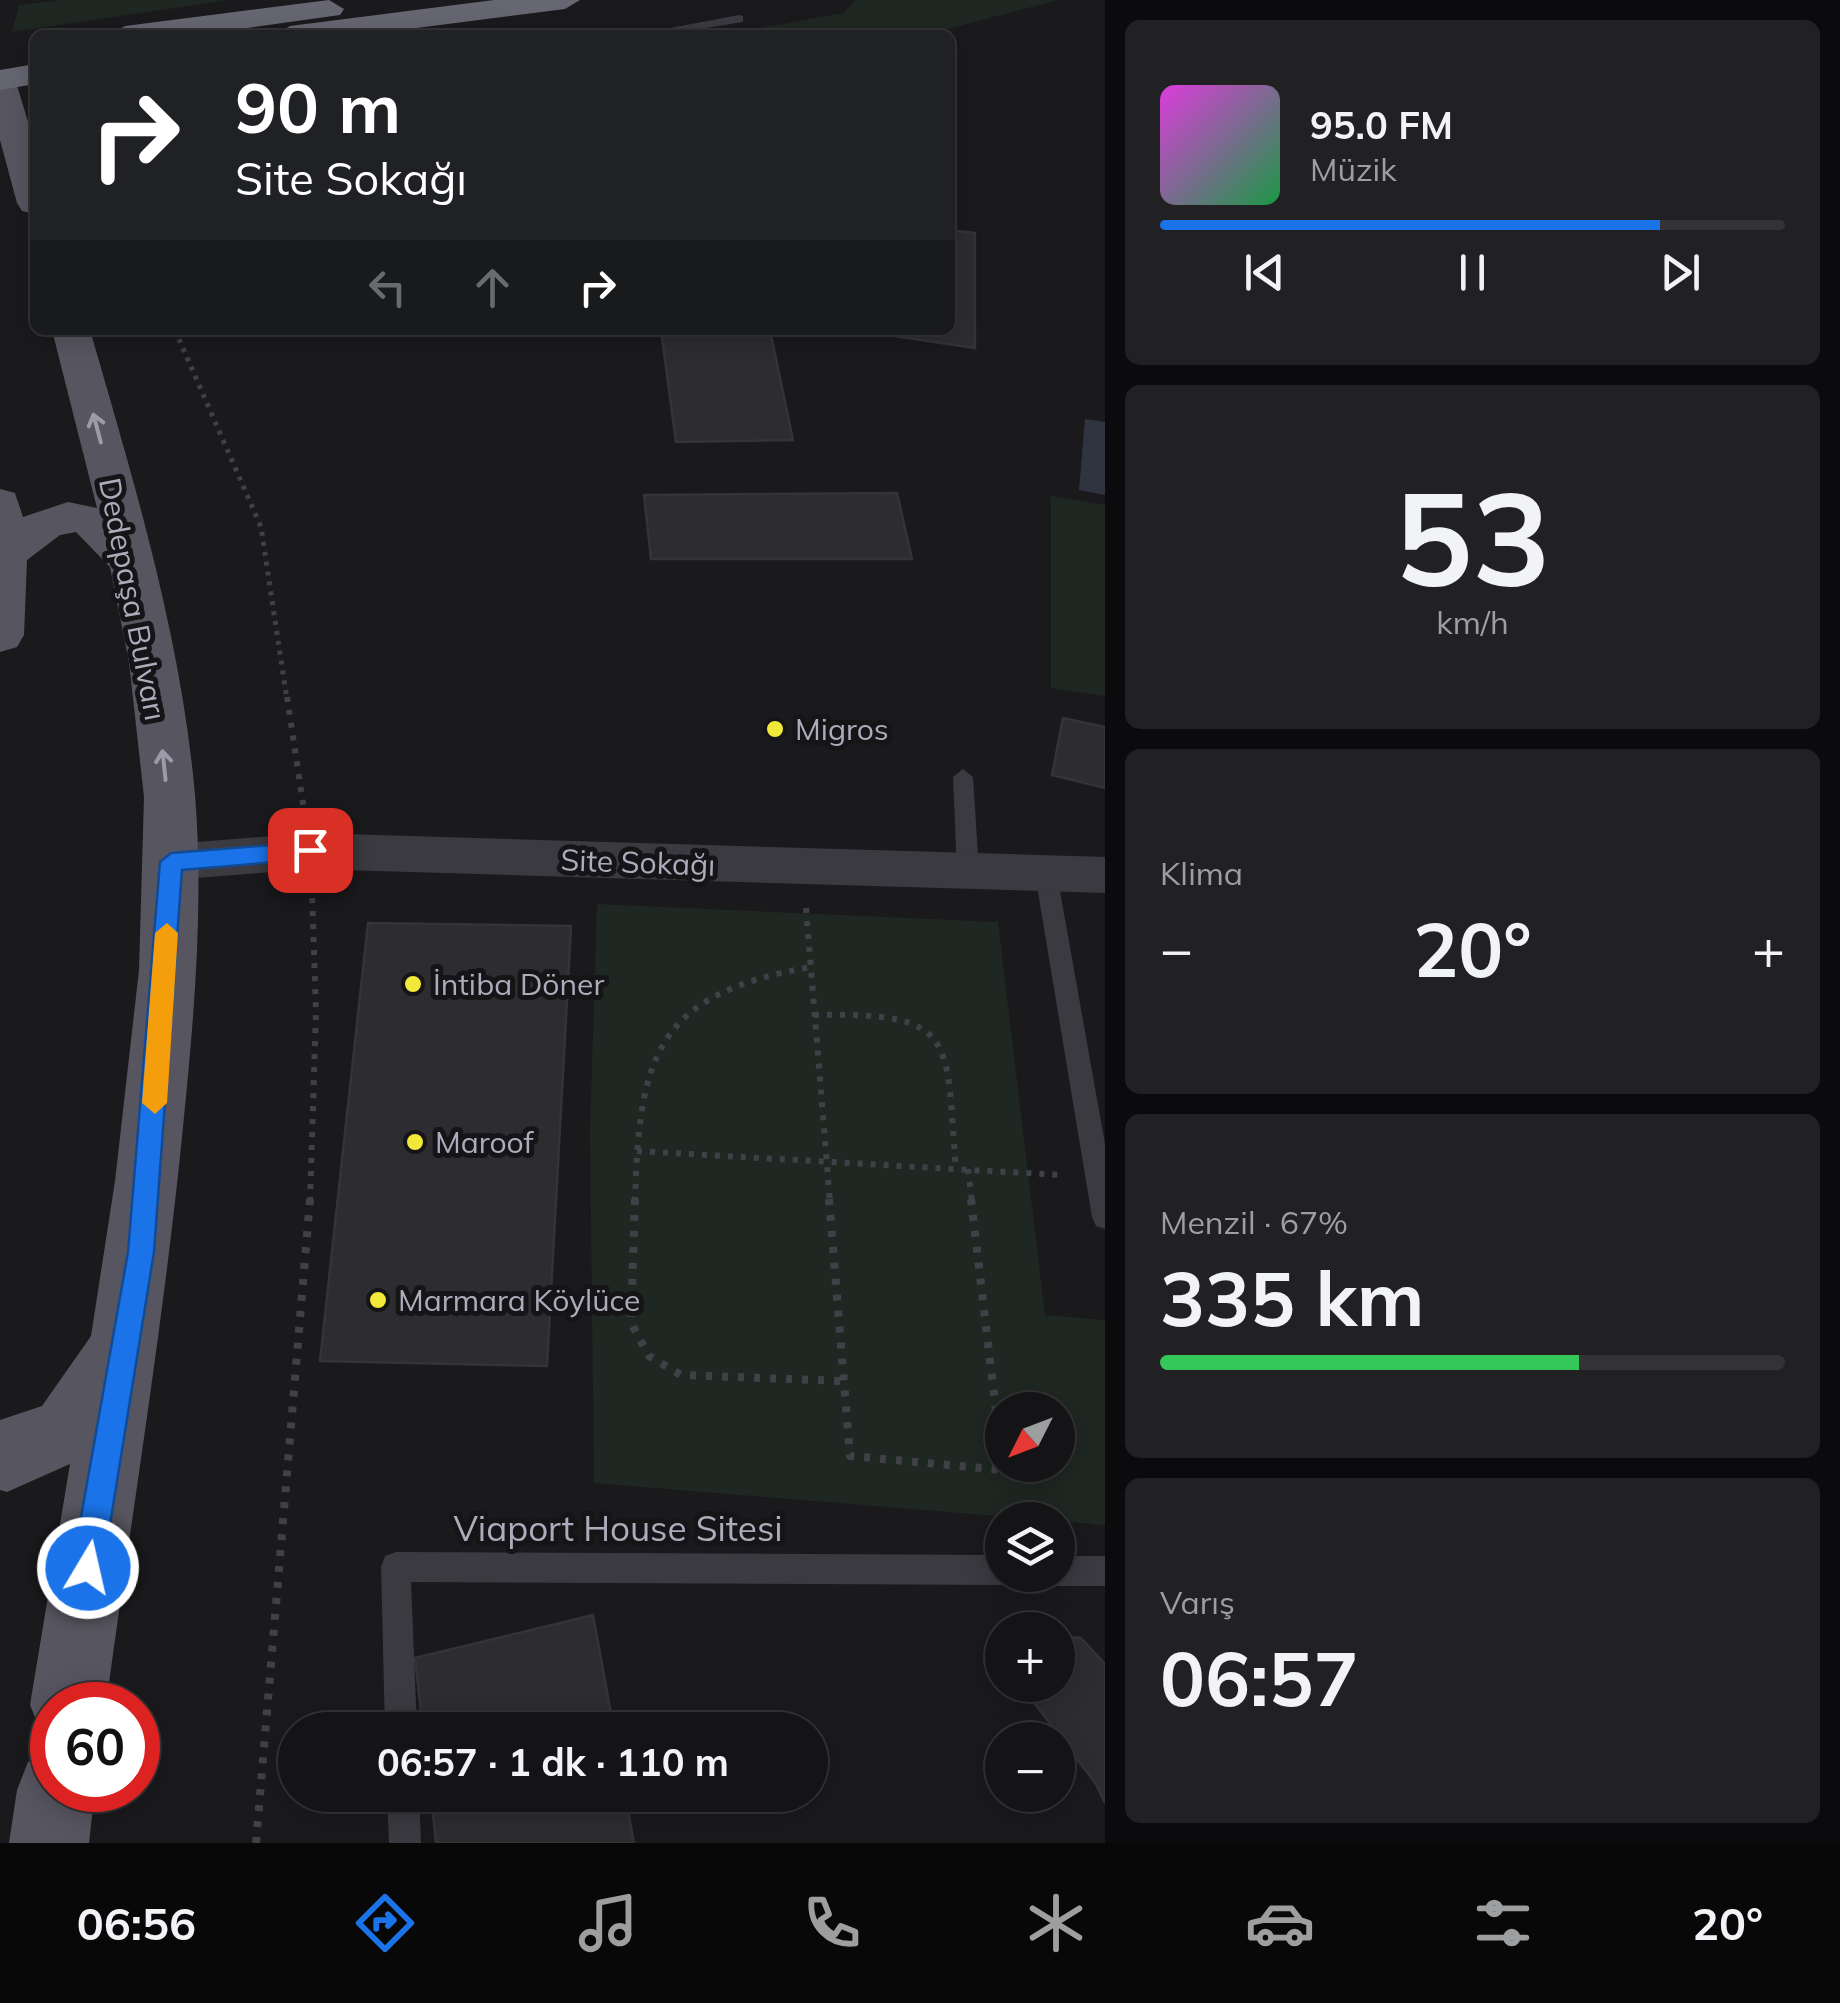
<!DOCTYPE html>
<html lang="tr">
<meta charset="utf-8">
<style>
:root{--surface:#141315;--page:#212022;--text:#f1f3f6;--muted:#9d9ea0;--line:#333234;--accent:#1a73e8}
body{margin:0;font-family:Mulish,sans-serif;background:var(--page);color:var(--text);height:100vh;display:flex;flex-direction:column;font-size:38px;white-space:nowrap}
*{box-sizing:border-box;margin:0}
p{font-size:32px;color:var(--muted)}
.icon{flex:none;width:55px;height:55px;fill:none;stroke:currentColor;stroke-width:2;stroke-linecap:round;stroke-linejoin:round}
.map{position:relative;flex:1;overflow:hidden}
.details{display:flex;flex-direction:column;gap:20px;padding:20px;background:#0b0a0c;width:735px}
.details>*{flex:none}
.guide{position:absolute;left:30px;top:30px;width:925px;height:305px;border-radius:15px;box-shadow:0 5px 25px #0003,0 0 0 2px var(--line);background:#202124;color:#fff;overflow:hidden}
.needle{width:65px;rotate:228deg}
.fabs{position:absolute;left:985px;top:1392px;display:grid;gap:20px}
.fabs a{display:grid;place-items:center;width:90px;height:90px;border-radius:50%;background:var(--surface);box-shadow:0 5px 25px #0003,0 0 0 2px var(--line);font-size:50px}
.speed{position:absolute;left:30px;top:1682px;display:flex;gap:20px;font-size:50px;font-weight:700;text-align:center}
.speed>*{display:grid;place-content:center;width:130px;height:130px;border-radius:50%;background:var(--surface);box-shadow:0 5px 25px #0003,0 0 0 2px var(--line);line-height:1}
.speed .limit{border:15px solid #d22;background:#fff;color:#111}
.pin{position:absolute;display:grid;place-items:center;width:85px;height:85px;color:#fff;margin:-42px;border-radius:20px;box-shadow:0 5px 15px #0006}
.me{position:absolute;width:110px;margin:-55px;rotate:9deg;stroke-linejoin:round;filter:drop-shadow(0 0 8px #0008)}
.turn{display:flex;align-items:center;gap:35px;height:210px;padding:0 40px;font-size:45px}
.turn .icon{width:130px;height:130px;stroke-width:2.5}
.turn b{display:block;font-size:70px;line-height:85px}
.lanes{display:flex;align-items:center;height:95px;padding:0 40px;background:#0003;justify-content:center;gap:50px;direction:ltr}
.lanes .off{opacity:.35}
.big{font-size:75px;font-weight:700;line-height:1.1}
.details .tile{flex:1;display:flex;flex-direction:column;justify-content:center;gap:15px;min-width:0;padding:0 35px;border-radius:15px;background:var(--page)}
.details .dial{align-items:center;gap:0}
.dial b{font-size:130px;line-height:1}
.song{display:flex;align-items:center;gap:30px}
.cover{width:120px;height:120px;border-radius:15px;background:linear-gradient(135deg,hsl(300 70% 55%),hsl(140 70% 35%))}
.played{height:10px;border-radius:5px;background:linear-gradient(90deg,var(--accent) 80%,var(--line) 80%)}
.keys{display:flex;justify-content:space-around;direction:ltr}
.heat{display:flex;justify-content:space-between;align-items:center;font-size:55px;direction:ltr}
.charge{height:15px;border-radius:8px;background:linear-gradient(90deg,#34c759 67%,var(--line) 0)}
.trip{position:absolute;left:278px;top:1712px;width:550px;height:100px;border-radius:50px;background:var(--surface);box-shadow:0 5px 25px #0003,0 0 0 2px var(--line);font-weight:700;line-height:100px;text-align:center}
.menu{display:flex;height:160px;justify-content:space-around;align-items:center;background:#080808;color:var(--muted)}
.menu .icon{width:70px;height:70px}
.menu .current{color:var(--accent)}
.menu b{font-size:45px;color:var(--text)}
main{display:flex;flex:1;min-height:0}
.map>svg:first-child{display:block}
</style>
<main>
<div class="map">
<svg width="1105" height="1843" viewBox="0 0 1105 1843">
<rect width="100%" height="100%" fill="#1a191c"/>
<path fill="#1f2722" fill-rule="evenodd" d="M 62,0 L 228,0 L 12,32 L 19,5 Z
M 856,0 L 1058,0 L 924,35 L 720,35 L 843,13 Z
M 1051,496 L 1105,505 L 1105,696 L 1051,688 Z
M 597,904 L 998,922 L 1045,1315 L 1105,1320 L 1105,1525 L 594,1483 L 590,1131 ZM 1058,1410 L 1058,1465 L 1002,1465 L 1002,1410 Z"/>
<path fill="#2f3440" d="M 1085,419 L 1105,422 L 1105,495 L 1079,490 Z"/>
<path fill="#2d2c30" stroke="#353338" stroke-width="2.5" d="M 950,230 L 975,233 L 975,348 L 874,333 L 950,330 Z
M 661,330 L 770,330 L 793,440 L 676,442 Z
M 897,493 L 912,559 L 651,559 L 644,495 Z
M 1063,718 L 1105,727 L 1105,788 L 1052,775 Z
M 368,923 L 571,926 L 547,1366 L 320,1361 Z
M 593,1615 L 614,1730 L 423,1730 L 415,1658 Z
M 1066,1637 L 1081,1638 L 1105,1664 L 1105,1803 L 1096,1784 L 1023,1688 L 1058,1685 L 1058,1646 Z
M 431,1795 L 625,1795 L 634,1843 L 436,1843 Z"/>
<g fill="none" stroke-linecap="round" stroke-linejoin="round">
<path stroke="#404048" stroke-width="5" stroke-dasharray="4 6" stroke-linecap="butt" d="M 175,330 L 261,527 L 287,700"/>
<path stroke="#404048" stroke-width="6" stroke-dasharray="5 8" stroke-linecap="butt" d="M 287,697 L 304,810
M 806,908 L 830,1202
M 814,1015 C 960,1012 945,1038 956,1169
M 637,1151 L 1060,1175
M 968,1169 L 972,1202
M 310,1202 L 316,1011 L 312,892
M 635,1202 C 639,1055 656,994 811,967"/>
<path stroke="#404048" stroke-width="8" stroke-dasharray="6 10" stroke-linecap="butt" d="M 635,1199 L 631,1323 L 649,1356 L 681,1375 L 843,1381
M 829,1199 L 850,1456 L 1003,1470 L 1003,1465
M 971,1199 L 1002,1462
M 256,1843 L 310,1199"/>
<path fill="#3b3a41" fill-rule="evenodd" d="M 739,15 L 743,16 L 743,22 L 663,35 L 633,35 Z
M 963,769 L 973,777 L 979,871 L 976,877 L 960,877 L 957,871 L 953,777 Z
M 1046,865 L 1054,868 L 1057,874 L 1105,1144 L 1105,1229 L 1096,1226 L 1092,1217 L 1035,874 L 1038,868 Z
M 396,1552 L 1002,1555 L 1002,1575 L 1015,1575 L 1013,1581 L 1002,1585 L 411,1582 L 417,1730 L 385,1730 L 381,1567 L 385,1556 Z
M 1058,1556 L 1105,1556 L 1105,1586 L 1058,1586 L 1047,1582 L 1045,1575 L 1058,1575 Z
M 387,1795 L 419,1795 L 421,1843 L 389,1843 Z"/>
<path fill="#3b3a41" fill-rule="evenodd" d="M 310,833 L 1105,857 L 1105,893 L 310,869 L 171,880 L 156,875 L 149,862 L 156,849 L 171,844 Z"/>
<path fill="#575660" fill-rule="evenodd" d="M 0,72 L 16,82 L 35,145 L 35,214 L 22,211 L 17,203 L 0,140 Z
M 52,330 L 90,330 C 134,482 181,636 195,795 C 204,904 194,1018 183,1127 C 164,1320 132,1512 106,1705 L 52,1705 L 52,1737 L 41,1732 L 30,1705 L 70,1464 L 7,1492 L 0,1490 L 0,1420 L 42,1406 L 91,1336 L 115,1181 L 139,970 L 144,797 L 129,662 L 110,567 L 76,532 L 60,535 L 27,560 L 24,635 L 17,647 L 0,652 L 0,489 L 15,493 L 23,517 L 68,502 L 97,508 Z
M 52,1752 L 52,1790 L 95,1790 L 89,1843 L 9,1843 L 17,1790 L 28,1762 Z"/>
<path fill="#666672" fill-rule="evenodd" d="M 329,0 L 344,9 L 340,15 L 197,35 L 110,35 L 125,26 Z
M 494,0 L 580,0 L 565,9 L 362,35 L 275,35 L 290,26 Z
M 35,64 L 35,84 L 0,90 L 0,70 Z"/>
</g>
<defs><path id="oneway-shaft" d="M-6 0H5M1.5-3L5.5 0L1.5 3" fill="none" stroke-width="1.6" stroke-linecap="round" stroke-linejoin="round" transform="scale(2.5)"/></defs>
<g stroke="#9b9ba9">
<use href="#oneway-shaft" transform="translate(97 428) rotate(-105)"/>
<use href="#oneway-shaft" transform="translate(164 765) rotate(-96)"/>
</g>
<path fill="#1a73e8" stroke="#114b97" stroke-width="2.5" d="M 310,842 L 321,850 L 310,859 L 182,870 L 154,1252 L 103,1568 L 98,1579 L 88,1583 L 77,1579 L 72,1568 L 128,1252 L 160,862 L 171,853 Z"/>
<path fill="#f59e0b" d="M 167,923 L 178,933 L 167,1103 L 155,1114 L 142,1103 L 155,933 Z"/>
<g fill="#f2e83a" stroke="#151417" stroke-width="4">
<circle cx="775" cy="729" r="10"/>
<circle cx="413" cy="984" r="10"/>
<circle cx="415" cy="1142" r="10"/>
<circle cx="378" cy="1300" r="10"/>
</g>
<g text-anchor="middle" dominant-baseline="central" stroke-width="10" stroke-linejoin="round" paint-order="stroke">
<g font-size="30" fill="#acacbb" stroke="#151417">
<text transform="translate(133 599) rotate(79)">Dedepaşa Bulvarı</text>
<text transform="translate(638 862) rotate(2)">Site Sokağı</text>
</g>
<g font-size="30" fill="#acacbb" stroke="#151417" text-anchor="start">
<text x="795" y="729">Migros</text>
<text x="433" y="984">İntiba Döner</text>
<text x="435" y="1142">Maroof</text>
<text x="398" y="1300">Marmara Köylüce</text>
</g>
<g font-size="35" fill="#acacbb" stroke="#151417">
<text x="618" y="1528">Viaport House Sitesi</text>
</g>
</g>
</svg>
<div class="fabs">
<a><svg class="needle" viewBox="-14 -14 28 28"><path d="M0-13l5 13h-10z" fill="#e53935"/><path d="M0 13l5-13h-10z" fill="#9d9ea0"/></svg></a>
<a><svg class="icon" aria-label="layers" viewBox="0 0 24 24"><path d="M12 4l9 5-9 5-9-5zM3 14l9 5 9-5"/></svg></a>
<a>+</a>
<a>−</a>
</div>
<div class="speed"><div class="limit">60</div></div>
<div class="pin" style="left:310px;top:850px;background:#d93025"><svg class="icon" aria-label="arrive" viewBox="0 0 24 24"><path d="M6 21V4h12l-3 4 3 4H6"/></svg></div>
<svg class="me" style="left:88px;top:1568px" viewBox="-20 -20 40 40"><circle r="17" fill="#1a73e8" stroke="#fff" stroke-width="3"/><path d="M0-11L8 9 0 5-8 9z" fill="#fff"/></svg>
<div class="trip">06:57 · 1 dk · 110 m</div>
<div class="guide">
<div class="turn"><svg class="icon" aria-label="right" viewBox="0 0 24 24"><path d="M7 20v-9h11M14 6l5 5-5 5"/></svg><div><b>90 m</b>Site Sokağı</div></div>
<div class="lanes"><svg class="icon off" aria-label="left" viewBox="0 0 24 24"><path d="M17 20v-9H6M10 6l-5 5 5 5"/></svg><svg class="icon off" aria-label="ahead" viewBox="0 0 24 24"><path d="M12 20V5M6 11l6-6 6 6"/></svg><svg class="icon" aria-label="right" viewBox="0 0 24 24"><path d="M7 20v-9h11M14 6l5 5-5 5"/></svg></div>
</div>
</div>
<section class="details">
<div class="tile">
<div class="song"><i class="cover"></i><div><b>95.0 FM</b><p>Müzik</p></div></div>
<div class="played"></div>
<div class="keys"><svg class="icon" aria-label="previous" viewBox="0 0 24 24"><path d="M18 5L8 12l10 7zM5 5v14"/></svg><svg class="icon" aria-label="pause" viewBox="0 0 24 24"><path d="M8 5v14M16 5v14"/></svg><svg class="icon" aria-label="next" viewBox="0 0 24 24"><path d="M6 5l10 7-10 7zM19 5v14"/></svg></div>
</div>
<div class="tile dial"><b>53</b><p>km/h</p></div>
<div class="tile"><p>Klima</p>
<div class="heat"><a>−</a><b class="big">20°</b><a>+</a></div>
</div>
<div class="tile"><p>Menzil · 67%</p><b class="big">335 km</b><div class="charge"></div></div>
<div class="tile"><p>Varış</p><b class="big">06:57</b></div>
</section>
</main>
<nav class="menu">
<b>06:56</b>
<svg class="icon current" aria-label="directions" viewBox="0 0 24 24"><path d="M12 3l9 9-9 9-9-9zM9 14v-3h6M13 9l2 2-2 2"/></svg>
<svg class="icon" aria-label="music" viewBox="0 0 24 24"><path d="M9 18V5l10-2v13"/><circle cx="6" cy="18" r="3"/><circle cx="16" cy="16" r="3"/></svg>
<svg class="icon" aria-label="phone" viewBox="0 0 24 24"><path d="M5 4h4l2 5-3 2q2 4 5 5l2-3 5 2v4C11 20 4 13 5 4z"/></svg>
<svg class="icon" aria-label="climate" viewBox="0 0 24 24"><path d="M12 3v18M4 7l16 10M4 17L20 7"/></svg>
<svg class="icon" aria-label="car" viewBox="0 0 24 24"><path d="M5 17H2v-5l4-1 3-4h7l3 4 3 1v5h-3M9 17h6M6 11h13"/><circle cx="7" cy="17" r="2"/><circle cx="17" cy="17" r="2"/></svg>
<svg class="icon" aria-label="filters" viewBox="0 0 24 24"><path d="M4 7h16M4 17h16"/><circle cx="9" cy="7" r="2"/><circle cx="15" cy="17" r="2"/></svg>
<b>20°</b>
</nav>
